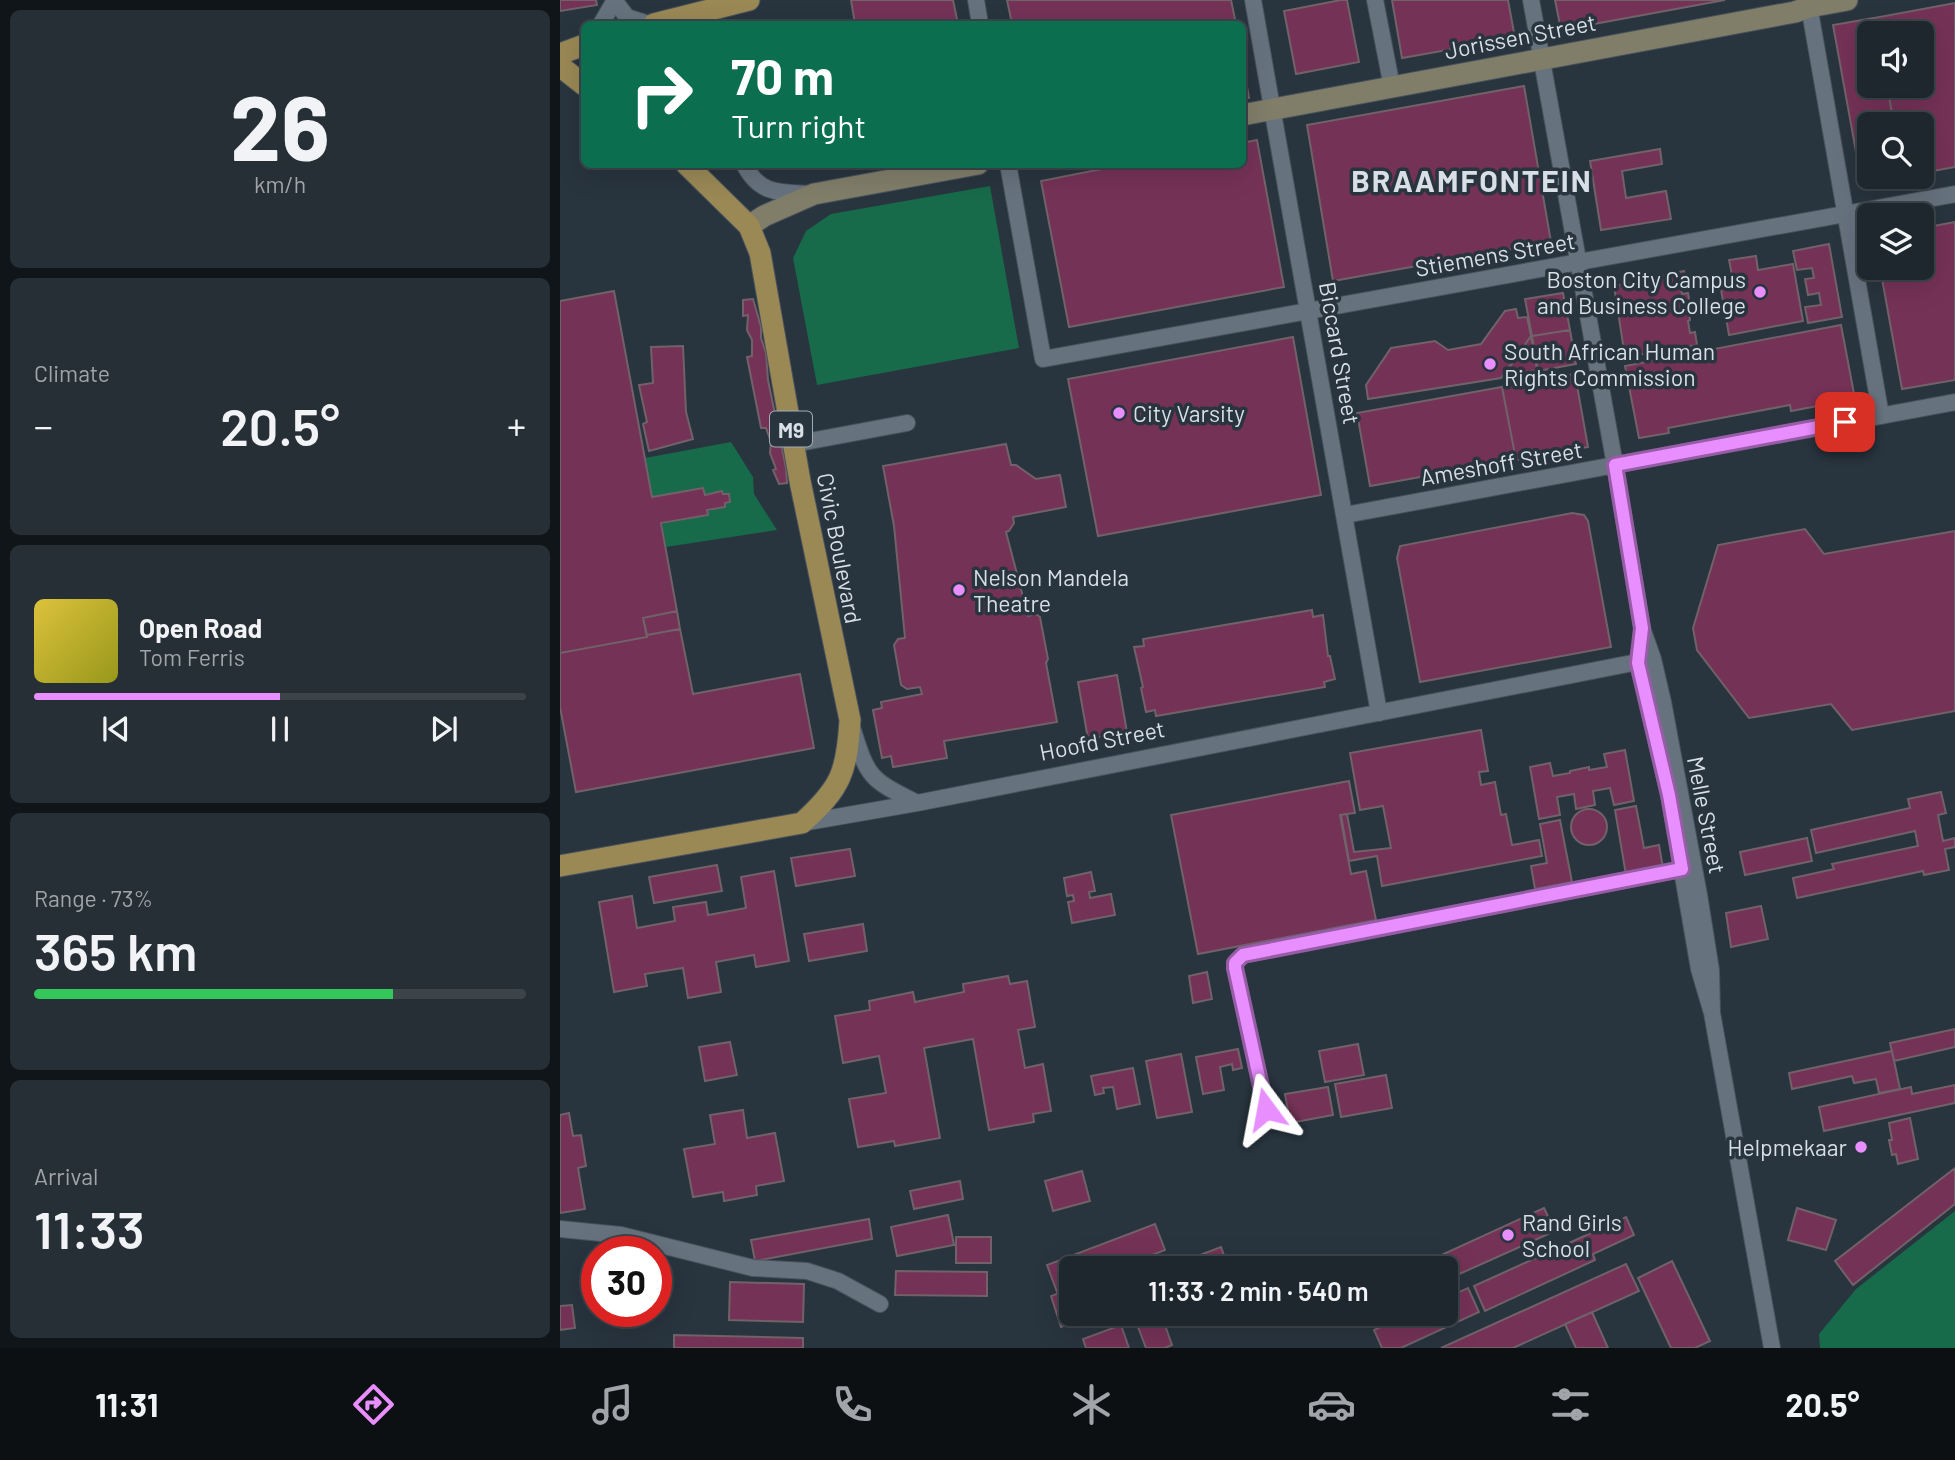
<!DOCTYPE html>
<meta charset="utf-8">
<style>
:root{--surface:#1e272e;--page:#262f36;--text:#f1f3f6;--muted:#a1a5aa;--line:#3c444a;--accent:#e88eff}
body{margin:0;font-family:Barlow,sans-serif;background:var(--page);color:var(--text);height:100vh;display:flex;flex-direction:column;font-size:26px;white-space:nowrap}
*{box-sizing:border-box;margin:0}
p{font-size:23px;color:var(--muted)}
.icon{flex:none;width:38px;height:38px;fill:none;stroke:currentColor;stroke-width:2;stroke-linecap:round;stroke-linejoin:round}
.map{position:relative;flex:1;overflow:hidden}
.details{display:flex;flex-direction:column;gap:10px;padding:10px;background:#101519;width:560px}
.details>*{flex:none}
.top-card{position:absolute;left:21px;top:21px;width:665px;height:147px;border-radius:10px;box-shadow:0 7px 28px #0002,0 0 0 2px var(--line);background:#0b6e4f;color:#fff;overflow:hidden}
.fabs{position:absolute;left:1297px;top:21px;display:grid;gap:14px}
.fabs a{display:grid;place-items:center;width:77px;height:77px;border-radius:10px;background:var(--surface);box-shadow:0 7px 28px #0002,0 0 0 2px var(--line);font-size:35px}
.speed{position:absolute;left:21px;top:1236px;display:flex;gap:14px;font-size:35px;font-weight:700;text-align:center}
.speed>*{display:grid;place-content:center;width:91px;height:91px;border-radius:50%;background:var(--surface);box-shadow:0 7px 28px #0002,0 0 0 2px var(--line);line-height:1}
.speed .limit{border:10px solid #d22;background:#fff;color:#111}
.pin{position:absolute;display:grid;place-items:center;width:60px;height:60px;color:#fff;margin:-30px;border-radius:14px;box-shadow:0 4px 10px #0006}
.me{position:absolute;width:77px;margin:-38px;rotate:347deg;stroke-linejoin:round;filter:drop-shadow(0 0 5px #0008)}
.turn{display:flex;align-items:center;gap:24px;height:147px;padding:0 35px;font-size:32px}
.turn .icon{width:91px;height:91px;stroke-width:2.5}
.turn b{display:block;font-size:49px;line-height:60px}
.big{font-size:52px;font-weight:600;line-height:1.1}
.details .card{flex:1;display:flex;flex-direction:column;justify-content:center;gap:10px;min-width:0;padding:0 24px;border-radius:10px;background:var(--page)}
.details .dial{align-items:center;gap:0}
.dial b{font-size:91px;line-height:1}
.song{display:flex;align-items:center;gap:21px}
.cover{width:84px;height:84px;border-radius:10px;background:linear-gradient(135deg,hsl(50 70% 55%),hsl(60 70% 35%))}
.played{height:7px;border-radius:4px;background:linear-gradient(90deg,var(--accent) 50%,var(--line) 50%)}
.keys{display:flex;justify-content:space-around;direction:ltr}
.heat{display:flex;justify-content:space-between;align-items:center;font-size:38px;direction:ltr}
.charge{height:10px;border-radius:5px;background:linear-gradient(90deg,#34c759 73%,var(--line) 0)}
.trip{position:absolute;left:499px;top:1256px;width:399px;height:70px;border-radius:10px;background:var(--surface);box-shadow:0 7px 28px #0002,0 0 0 2px var(--line);font-weight:600;line-height:70px;text-align:center}
.tab-bar{display:flex;height:112px;justify-content:space-around;align-items:center;background:#0c1012;color:var(--muted)}
.tab-bar .icon{width:49px;height:49px}
.tab-bar .selected{color:var(--accent)}
.tab-bar b{font-size:32px;color:var(--text)}
main{display:flex;flex:1;min-height:0}
.map>svg:first-child{display:block}
</style>
<main>
<section class="details">
<div class="card dial"><b>26</b><p>km/h</p></div>
<div class="card"><p>Climate</p>
<div class="heat"><a>−</a><b class="big">20.5°</b><a>+</a></div>
</div>
<div class="card">
<div class="song"><i class="cover"></i><div><b>Open Road</b><p>Tom Ferris</p></div></div>
<div class="played"></div>
<div class="keys"><svg class="icon" aria-label="previous" viewBox="0 0 24 24"><path d="M18 5L8 12l10 7zM5 5v14"/></svg><svg class="icon" aria-label="pause" viewBox="0 0 24 24"><path d="M8 5v14M16 5v14"/></svg><svg class="icon" aria-label="next" viewBox="0 0 24 24"><path d="M6 5l10 7-10 7zM19 5v14"/></svg></div>
</div>
<div class="card"><p>Range · 73%</p><b class="big">365 km</b><div class="charge"></div></div>
<div class="card"><p>Arrival</p><b class="big">11:33</b></div>
</section>
<div class="map">
<svg width="1395" height="1348" viewBox="0 0 1395 1348">
<rect width="100%" height="100%" fill="#28343e"/>
<path fill="#176a4a" d="M 430,186 L 459,348 L 257,385 L 233,258 L 246,231 L 271,214 Z
M 171,442 L 193,477 L 194,494 L 217,530 L 106,547 L 102,524 L 148,515 L 148,511 L 165,507 L 165,504 L 170,502 L 169,493 L 163,494 L 162,491 L 145,494 L 143,487 L 92,497 L 85,458 Z
M 1395,1211 L 1395,1348 L 1260,1348 L 1259,1334 L 1296,1289 Z"/>
<path fill="#743257" stroke="#716169" stroke-width="2" d="M 0,0 L 36,0 L 37,5 L 0,11 Z
M 291,0 L 393,0 L 398,24 L 295,24 Z
M 447,0 L 671,0 L 676,24 L 452,24 Z
M 781,0 L 787,0 L 799,62 L 736,74 L 724,11 Z
M 832,0 L 948,0 L 955,38 L 842,58 Z
M 995,0 L 1165,0 L 1001,30 Z
M 1395,3 L 1395,167 L 1362,173 L 1362,124 L 1334,124 L 1327,86 L 1362,86 L 1362,33 L 1317,33 L 1314,18 Z
M 1314,18 L 1317,33 L 1309,33 L 1309,86 L 1327,86 L 1334,124 L 1309,124 L 1309,177 L 1343,177 L 1302,185 L 1273,25 Z
M 682,60 L 689,98 L 682,99 Z
M 964,86 L 991,242 L 773,281 L 747,125 Z
M 697,140 L 724,287 L 509,327 L 481,181 L 567,164 L 682,164 L 682,143 Z
M 1100,149 L 1102,164 L 1062,171 L 1066,198 L 1106,191 L 1111,219 L 1041,230 L 1030,161 Z
M 1395,222 L 1395,380 L 1342,389 L 1320,268 L 1362,268 L 1362,228 Z
M 1269,244 L 1282,317 L 1248,323 L 1245,307 L 1261,305 L 1259,293 L 1248,295 L 1245,279 L 1254,278 L 1252,268 L 1237,270 L 1233,251 Z
M 1196,256 L 1198,270 L 1233,264 L 1243,321 L 1169,335 L 1159,278 L 1172,275 L 1169,260 Z
M 1124,271 L 1127,288 L 1121,289 L 1122,294 L 1128,293 L 1131,311 L 1129,312 L 1130,320 L 1128,321 L 1130,333 L 1135,332 L 1137,345 L 1065,357 L 1054,286 Z
M 54,291 L 92,497 L 143,488 L 145,495 L 162,491 L 163,494 L 169,494 L 170,502 L 165,503 L 165,507 L 147,510 L 148,515 L 101,523 L 117,611 L 83,618 L 87,637 L 0,653 L 0,301 Z
M 1003,293 L 1010,330 L 972,336 L 965,299 Z
M 193,299 L 201,327 L 201,338 L 206,353 L 208,380 L 226,468 L 227,483 L 219,484 L 213,470 L 216,469 L 210,453 L 211,442 L 206,428 L 201,428 L 187,357 L 192,356 L 192,340 L 187,330 L 188,315 L 183,316 L 183,300 Z
M 956,309 L 958,318 L 967,317 L 971,336 L 941,378 L 808,399 L 806,385 L 831,348 L 875,341 L 888,350 L 921,344 L 945,311 Z
M 1281,325 L 1295,399 L 1231,411 L 1230,405 L 1108,428 L 1109,433 L 1079,438 L 1065,366 Z
M 1010,330 L 1016,364 L 978,371 L 972,336 Z
M 971,336 L 977,370 L 943,377 Z
M 733,337 L 761,495 L 538,536 L 508,379 Z
M 123,346 L 126,412 L 133,439 L 89,451 L 83,424 L 87,422 L 79,385 L 93,383 L 91,347 Z
M 1015,374 L 1028,447 L 956,460 L 942,387 Z
M 942,387 L 956,460 L 810,486 L 797,413 Z
M 446,444 L 451,465 L 456,465 L 476,479 L 500,475 L 506,507 L 453,517 L 454,523 L 449,531 L 446,532 L 468,616 L 476,614 L 480,617 L 488,659 L 486,663 L 497,722 L 384,741 L 387,758 L 333,767 L 331,756 L 322,758 L 313,710 L 322,708 L 321,702 L 362,694 L 360,687 L 347,689 L 341,685 L 334,645 L 338,639 L 345,638 L 334,526 L 323,466 Z
M 1012,513 L 1024,515 L 1028,521 L 1051,647 L 860,682 L 837,558 L 840,546 Z
M 1245,529 L 1264,554 L 1395,531 L 1395,711 L 1292,730 L 1271,704 L 1189,718 L 1137,650 L 1133,628 L 1158,545 Z
M 752,610 L 753,617 L 763,615 L 768,656 L 770,656 L 775,679 L 764,682 L 765,687 L 596,716 L 595,710 L 586,712 L 581,688 L 583,687 L 574,647 L 584,646 L 583,639 Z
M 117,611 L 120,629 L 87,635 L 83,618 Z
M 120,629 L 133,694 L 240,674 L 254,748 L 16,792 L 0,707 L 0,653 L 87,637 L 87,635 Z
M 557,675 L 567,732 L 528,739 L 518,682 Z
M 921,730 L 928,771 L 919,772 L 921,785 L 935,782 L 941,815 L 946,814 L 952,845 L 979,840 L 982,856 L 822,886 L 817,856 L 789,861 L 781,815 L 787,814 L 794,852 L 831,848 L 823,806 L 800,810 L 790,753 Z
M 1065,750 L 1074,801 L 1054,805 L 1050,788 L 1033,791 L 1035,805 L 1016,809 L 1014,794 L 997,797 L 1000,815 L 979,819 L 970,767 L 990,763 L 993,776 L 1010,773 L 1010,771 L 1029,767 L 1029,770 L 1047,767 L 1044,754 Z
M 789,781 L 795,813 L 780,815 L 791,874 L 806,871 L 816,920 L 638,954 L 611,815 Z
M 1381,792 L 1386,813 L 1378,815 L 1383,841 L 1395,838 L 1395,847 L 1385,849 L 1389,870 L 1364,875 L 1363,871 L 1237,898 L 1233,878 L 1274,869 L 1272,864 L 1358,846 L 1355,831 L 1256,853 L 1251,830 L 1350,808 L 1348,799 Z
M 1076,806 L 1084,848 L 1099,845 L 1103,868 L 1066,875 L 1055,810 Z
M1011 827a18 18 0 1 1 36 0a18 18 0 1 1-36 0Z
M 1000,820 L 1012,882 L 975,889 L 971,866 L 987,863 L 980,824 Z
M 1247,838 L 1252,861 L 1185,875 L 1180,852 Z
M 290,849 L 295,876 L 236,886 L 231,858 Z
M 157,865 L 162,891 L 94,903 L 89,877 Z
M 214,871 L 229,961 L 196,967 L 194,955 L 156,962 L 161,992 L 128,998 L 123,968 L 85,974 L 87,986 L 54,992 L 39,902 L 72,896 L 77,928 L 115,921 L 113,907 L 146,902 L 148,915 L 186,908 L 181,877 Z
M 531,872 L 535,891 L 529,892 L 530,898 L 551,894 L 555,915 L 512,923 L 508,902 L 514,901 L 513,895 L 507,896 L 504,878 Z
M 1201,906 L 1208,939 L 1171,947 L 1166,913 Z
M 303,924 L 307,951 L 249,961 L 244,934 Z
M 647,972 L 652,999 L 633,1003 L 629,976 Z
M 448,976 L 450,984 L 467,981 L 475,1027 L 458,1030 L 465,1068 L 483,1064 L 491,1111 L 473,1114 L 474,1122 L 429,1130 L 413,1039 L 364,1048 L 380,1138 L 335,1146 L 334,1141 L 298,1147 L 289,1099 L 326,1093 L 319,1056 L 283,1063 L 275,1016 L 310,1010 L 309,1001 L 353,992 L 355,1002 L 404,992 L 403,984 Z
M 1395,1029 L 1395,1047 L 1334,1061 L 1330,1043 Z
M 170,1042 L 177,1075 L 145,1081 L 139,1047 Z
M 798,1044 L 804,1075 L 765,1082 L 759,1051 Z
M 678,1049 L 682,1068 L 673,1070 L 672,1064 L 660,1067 L 664,1090 L 643,1094 L 636,1057 Z
M 1332,1051 L 1340,1089 L 1319,1093 L 1316,1079 L 1294,1083 L 1292,1076 L 1232,1089 L 1229,1073 Z
M 621,1054 L 632,1112 L 597,1118 L 586,1061 Z
M 573,1068 L 580,1104 L 557,1109 L 553,1087 L 543,1088 L 544,1093 L 535,1095 L 531,1076 Z
M 826,1075 L 832,1108 L 781,1117 L 775,1084 Z
M 1395,1085 L 1395,1103 L 1264,1131 L 1259,1107 L 1351,1087 L 1352,1094 Z
M 768,1087 L 773,1115 L 730,1123 L 725,1094 Z
M 183,1110 L 187,1138 L 215,1133 L 224,1181 L 196,1186 L 197,1195 L 164,1201 L 163,1192 L 133,1197 L 124,1149 L 155,1144 L 150,1115 Z
M 9,1113 L 13,1136 L 21,1135 L 26,1166 L 18,1168 L 25,1209 L 0,1213 L 0,1115 Z
M 1350,1118 L 1358,1159 L 1338,1164 L 1336,1154 L 1332,1155 L 1329,1140 L 1332,1140 L 1329,1123 Z
M 1395,1168 L 1395,1204 L 1293,1285 L 1275,1261 Z
M 522,1171 L 530,1201 L 493,1211 L 485,1181 Z
M 400,1181 L 403,1199 L 354,1209 L 350,1191 Z
M 984,1208 L 995,1231 L 886,1280 L 886,1269 L 851,1269 Z
M 1237,1208 L 1276,1220 L 1266,1250 L 1228,1240 Z
M 388,1215 L 394,1245 L 337,1256 L 331,1227 Z
M 1066,1217 L 1074,1235 L 1033,1254 L 1035,1260 L 925,1311 L 914,1286 Z
M 309,1219 L 312,1239 L 195,1261 L 191,1240 Z
M 595,1224 L 605,1250 L 557,1269 L 511,1269 L 511,1286 L 497,1292 L 487,1265 Z
M 396,1237 L 431,1237 L 431,1263 L 396,1263 Z
M 661,1247 L 669,1269 L 603,1269 Z
M 1112,1261 L 1150,1341 L 1135,1348 L 1111,1348 L 1078,1278 Z
M 1066,1264 L 1079,1291 L 953,1348 L 881,1348 Z
M 336,1271 L 427,1272 L 427,1296 L 335,1295 Z
M 170,1282 L 244,1284 L 243,1322 L 169,1320 Z
M 908,1288 L 919,1312 L 841,1348 L 822,1348 L 814,1330 L 849,1314 L 886,1314 L 886,1298 Z
M 510,1289 L 511,1314 L 536,1314 L 501,1327 L 491,1296 Z
M 12,1305 L 15,1328 L 0,1330 L 0,1306 Z
M 1032,1312 L 1048,1348 L 1016,1348 L 1005,1324 Z
M 573,1314 L 601,1314 L 612,1345 L 605,1348 L 586,1348 Z
M 561,1325 L 569,1348 L 526,1348 L 523,1339 Z
M 114,1335 L 243,1338 L 243,1348 L 114,1348 Z"/>
<g fill="none" stroke-linecap="round" stroke-linejoin="round">
<defs>
<path id="street" d="M 54,0 L 67,17 L 89,24
M 416,0 L 420,24
M 693,0 L 819,713
M 815,0 L 832,87
M 971,0 L 1055,465 L 1082,628 L 1093,659 L 1103,702 L 1139,895 L 1151,970 L 1152,1013
M 1248,0 L 1321,416
M 41,24 L 55,0
M 184,164 C 200,196 221,192 252,194
M 448,164 L 483,359 L 1395,194
M 234,444 L 347,423
M 785,515 L 1395,402
M 1079,653 L 1078,663 L 1109,795 L 1139,969 L 1152,1013 L 1212,1348
M 292,727 C 308,779 310,779 357,803
M 242,823 L 357,803 L 1093,659
M 706,1109 L 675,968 L 675,963 L 683,955 L 1122,869
M 0,1229 L 61,1235 L 193,1268 L 247,1271 L 278,1281 L 320,1304"/>
<path id="secondary" d="M 682,115 L 1235,12 L 1249,7 L 1287,0
M 189,226 L 204,216 L 254,194 L 418,164"/>
<path id="primary" d="M 94,24 L 189,0
M 0,54 L 24,45
M 0,66 L 24,85
M 0,866 L 242,823 C 281,788 287,772 290,720 L 240,481 L 200,253 L 189,226 L 126,164"/>
</defs>
<use href="#street" stroke="#49525b" stroke-width="18"/>
<use href="#secondary" stroke="#49525b" stroke-width="23"/>
<use href="#primary" stroke="#49525b" stroke-width="23"/>
<use href="#street" stroke="#66727e" stroke-width="16"/>
<use href="#secondary" stroke="#807d69" stroke-width="21"/>
<use href="#primary" stroke="#9a8855" stroke-width="21"/>
</g>
<g fill="none" stroke-linecap="round" stroke-linejoin="round">
<defs>
<path id="route" d="M 706,1109 L 675,968 L 675,963 L 683,955 L 1122,869 L 1109,795 L 1078,663 L 1082,628 L 1055,465 L 1285,422"/>
</defs>
<use href="#route" stroke="#975ca6" stroke-width="18"/>
<use href="#route" stroke="#e88eff" stroke-width="12"/>
</g>
<g fill="#e88eff" stroke="#28343e" stroke-width="2.5">
<circle cx="1200" cy="292" r="7"/>
<circle cx="930" cy="364" r="7"/>
<circle cx="559" cy="413" r="7"/>
<circle cx="399" cy="590" r="7"/>
<circle cx="1301" cy="1147" r="7"/>
<circle cx="948" cy="1235" r="7"/>
</g>
<g text-anchor="middle" dominant-baseline="central" stroke-width="7" stroke-linejoin="round" paint-order="stroke">
<rect fill="#28343e" stroke="#a3acb4" stroke-width="2" x="210" y="411.5" width="42" height="35" rx="5"/>
<g font-size="21" font-weight="bold" fill="#d8dfe6">
<text x="231" y="429">M9</text>
</g>
<g font-size="23" fill="#d8dfe6" stroke="#28343e">
<text transform="translate(960 36) rotate(-11)">Jorissen Street</text>
<text transform="translate(935 254) rotate(-10)">Stiemens Street</text>
<text transform="translate(780 353) rotate(80)">Biccard Street</text>
<text transform="translate(941 463) rotate(-10)">Ameshoff Street</text>
<text transform="translate(280 548) rotate(79)">Civic Boulevard</text>
<text transform="translate(542 740) rotate(-11)">Hoofd Street</text>
<text transform="translate(1147 815) rotate(79)">Melle Street</text>
</g>
<g font-size="23" fill="#d8dfe6" stroke="#28343e" text-anchor="start">
<text x="1186" y="279" text-anchor="end">Boston City Campus<tspan x="1186" dy="26">and Business College</tspan></text>
<text x="944" y="351">South African Human<tspan x="944" dy="26">Rights Commission</tspan></text>
<text x="573" y="413">City Varsity</text>
<text x="413" y="577">Nelson Mandela<tspan x="413" dy="26">Theatre</tspan></text>
<text x="1287" y="1147" text-anchor="end">Helpmekaar</text>
<text x="962" y="1222">Rand Girls<tspan x="962" dy="26">School</tspan></text>
</g>
<g font-size="30" font-weight="bold" letter-spacing="2" fill="#d8dfe6" stroke="#28343e">
<text x="912" y="180">BRAAMFONTEIN</text>
</g>
</g>
</svg>
<div class="fabs">
<a><svg class="icon" aria-label="sound" viewBox="0 0 24 24"><path d="M4 9h4l5-4v14l-5-4H4zM17 9q2 3 0 6"/></svg></a>
<a><svg class="icon" aria-label="search" viewBox="0 0 24 24"><circle cx="10" cy="10" r="6"/><path d="M15 15l6 6"/></svg></a>
<a><svg class="icon" aria-label="layers" viewBox="0 0 24 24"><path d="M12 4l9 5-9 5-9-5zM3 14l9 5 9-5"/></svg></a>
</div>
<div class="speed"><div class="limit">30</div></div>
<div class="pin" style="left:1285px;top:422px;background:#d93025"><svg class="icon" aria-label="arrive" viewBox="0 0 24 24"><path d="M6 21V4h12l-3 4 3 4H6"/></svg></div>
<svg class="me" style="left:706px;top:1109px" viewBox="-20 -20 40 40"><path d="M0-17L14 15 0 8-14 15z" fill="#e88eff" stroke="#fff" stroke-width="4"/></svg>
<div class="trip">11:33 · 2 min · 540 m</div>
<div class="top-card">
<div class="turn"><svg class="icon" aria-label="right" viewBox="0 0 24 24"><path d="M7 20v-9h11M14 6l5 5-5 5"/></svg><div><b>70 m</b>Turn right</div></div>
</div>
</div>
</main>
<nav class="tab-bar">
<b>11:31</b>
<svg class="icon selected" aria-label="directions" viewBox="0 0 24 24"><path d="M12 3l9 9-9 9-9-9zM9 14v-3h6M13 9l2 2-2 2"/></svg>
<svg class="icon" aria-label="music" viewBox="0 0 24 24"><path d="M9 18V5l10-2v13"/><circle cx="6" cy="18" r="3"/><circle cx="16" cy="16" r="3"/></svg>
<svg class="icon" aria-label="phone" viewBox="0 0 24 24"><path d="M5 4h4l2 5-3 2q2 4 5 5l2-3 5 2v4C11 20 4 13 5 4z"/></svg>
<svg class="icon" aria-label="climate" viewBox="0 0 24 24"><path d="M12 3v18M4 7l16 10M4 17L20 7"/></svg>
<svg class="icon" aria-label="car" viewBox="0 0 24 24"><path d="M5 17H2v-5l4-1 3-4h7l3 4 3 1v5h-3M9 17h6M6 11h13"/><circle cx="7" cy="17" r="2"/><circle cx="17" cy="17" r="2"/></svg>
<svg class="icon" aria-label="filters" viewBox="0 0 24 24"><path d="M4 7h16M4 17h16"/><circle cx="9" cy="7" r="2"/><circle cx="15" cy="17" r="2"/></svg>
<b>20.5°</b>
</nav>
